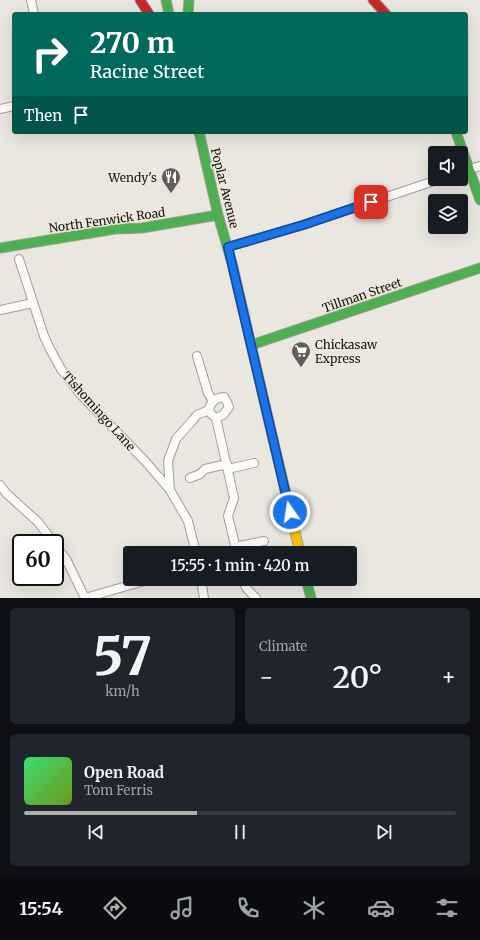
<!DOCTYPE html>
<meta charset="utf-8">
<style>
:root{--surface:#171b24;--page:#20242c;--text:#f1f3f6;--muted:#9ea1a6;--line:#363941;--accent:#b0b0af}
body{margin:0;font-family:Merriweather,serif;background:var(--page);color:var(--text);height:100vh;display:flex;flex-direction:column;font-size:15px;white-space:nowrap}
*{box-sizing:border-box;margin:0}
p{font-size:13px;color:var(--muted)}
.icon{flex:none;width:22px;height:22px;fill:none;stroke:currentColor;stroke-width:2;stroke-linecap:round;stroke-linejoin:round}
.map{position:relative;height:598px;overflow:hidden}
.side{display:flex;flex-direction:column;gap:10px;padding:10px;background:#0d0f14;flex:1}
.side>*{flex:none}
.guide{position:absolute;left:12px;top:12px;width:456px;height:122px;border-radius:4px;box-shadow:0 4px 16px #0002;background:#00695c;color:#fff;overflow:hidden}
.fabs{position:absolute;left:428px;top:146px;display:grid;gap:8px}
.fabs a{display:grid;place-items:center;width:40px;height:40px;border-radius:4px;background:var(--surface);box-shadow:0 4px 16px #0002;font-size:20px}
.speed{position:absolute;left:12px;top:534px;display:flex;gap:8px;font-size:20px;font-weight:700;text-align:center}
.speed>*{display:grid;place-content:center;width:52px;height:52px;border-radius:50%;background:var(--surface);box-shadow:0 4px 16px #0002;line-height:1}
.speed .limit{border:2px solid #111;border-radius:6px;background:#fff;color:#111}
.pin{position:absolute;display:grid;place-items:center;width:34px;height:34px;color:#fff;margin:-17px;border-radius:8px;box-shadow:0 2px 6px #0006}
.me{position:absolute;width:44px;margin:-22px;rotate:347deg;stroke-linejoin:round;filter:drop-shadow(0 0 3px #0008)}
.turn{display:flex;align-items:center;gap:14px;height:84px;padding:0 12px;font-size:18px}
.turn .icon{width:52px;height:52px;stroke-width:2.5}
.turn b{display:block;font-size:28px;line-height:34px}
.then{display:flex;align-items:center;height:38px;padding:0 12px;background:#0003;gap:8px;font-size:15px}
.big{font-size:30px;font-weight:600;line-height:1.1}
.side .tile{flex:1;display:flex;flex-direction:column;justify-content:center;gap:6px;min-width:0;padding:0 14px;border-radius:6px;background:var(--page)}
.side .dial{align-items:center;gap:0}
.dial b{font-size:52px;line-height:1}
.song{display:flex;align-items:center;gap:12px}
.cover{width:48px;height:48px;border-radius:6px;background:linear-gradient(135deg,hsl(140 70% 55%),hsl(80 70% 35%))}
.played{height:4px;border-radius:2px;background:linear-gradient(90deg,var(--accent) 40%,var(--line) 40%)}
.keys{display:flex;justify-content:space-around;direction:ltr}
.heat{display:flex;justify-content:space-between;align-items:center;font-size:22px;direction:ltr}
.side .tiles{flex:1;display:grid;gap:10px;grid-template-columns:1fr 1fr}
.tile:last-child{grid-column:span 2}
.trip{position:absolute;left:123px;top:546px;width:234px;height:40px;border-radius:4px;background:var(--surface);box-shadow:0 4px 16px #0002;font-weight:600;line-height:40px;text-align:center}
.menu{display:flex;height:64px;justify-content:space-around;align-items:center;background:#090b0e;color:var(--muted)}
.menu .icon{width:28px;height:28px}
.menu .current{color:var(--accent)}
.menu b{font-size:18px;color:var(--text)}
.map>svg:first-child{display:block}
</style>
<div class="map">
<svg width="480" height="598" viewBox="0 0 480 598">
<rect width="100%" height="100%" fill="#eae7e0"/>
<g fill="none" stroke-linecap="round" stroke-linejoin="round">
<defs>
<path id="street" d="M 31,0 L 34,14
M 0,109 L 14,106
M 461,172 L 480,166
M 228,247 L 303,225 L 440,179
M 19,259 L 44,336 L 50,349 L 61,369 L 81,395 L 145,461 L 170,490 L 188,521 L 196,553
M 0,310 L 33,303
M 197,356 L 208,393 L 213,401
M 216,418 L 223,415 L 229,407 L 227,402 L 224,397 C 216,398 210,402 209,410 L 211,414 L 216,418 L 234,498 L 228,516 L 237,553
M 228,469 L 254,463
M 190,478 L 200,474 L 205,469 L 227,464
M 0,485 L 7,494 L 38,522 L 54,543
M 170,490 L 168,461 L 176,439 L 192,421 L 197,415 L 209,410
M 55,545 L 66,559 L 85,598
M 235,547 L 264,541
M 201,579 L 204,598
M 242,579 L 247,589 L 256,598
M 85,598 L 151,579"/>
<path id="fast" d="M 166,0 L 169,14
M 188,14 L 189,0
M 199,132 L 218,215 L 232,263 L 273,439
M 456,132 L 480,200
M 0,248 L 115,229 L 142,228 L 218,215
M 251,345 L 480,268
M 306,579 L 311,598"/>
<path id="slow" d="M 273,439 L 300,553"/>
<path id="jam" d="M 140,0 L 149,14
M 373,0 L 386,14"/>
</defs>
<use href="#street" stroke="#a09e99" stroke-width="10"/>
<use href="#fast" stroke="#a09e99" stroke-width="11"/>
<use href="#slow" stroke="#a09e99" stroke-width="11"/>
<use href="#jam" stroke="#a09e99" stroke-width="11"/>
<use href="#street" stroke="#fcfbfa" stroke-width="8"/>
<use href="#fast" stroke="#4caf50" stroke-width="9"/>
<use href="#slow" stroke="#ffc107" stroke-width="9"/>
<use href="#jam" stroke="#c62828" stroke-width="9"/>
</g>
<g fill="none" stroke-linecap="round" stroke-linejoin="round">
<defs>
<path id="route" d="M 290,512 L 228,247 L 303,225 L 371,202"/>
</defs>
<use href="#route" stroke="#114b97" stroke-width="10"/>
<use href="#route" stroke="#1a73e8" stroke-width="7"/>
</g>
<defs>
<symbol id="restaurant-pin" viewBox="-11 -11 22 30"><path d="M0 17L-7.5 6A9.5 9.5 0 1 1 7.5 6Z" fill="#605e59" stroke="#eee9dc"/><path d="M-5-6h1v4h1v-4h1v4h1v-4h1v5L-1.5 .5V6h-2V.5L-5-1ZM5-6V6H3V1.5H1.5Q1.5-4 5-6Z" fill="#fff"/></symbol>
<symbol id="supermarket-pin" viewBox="-11 -11 22 30"><path d="M0 17L-7.5 6A9.5 9.5 0 1 1 7.5 6Z" fill="#605e59" stroke="#eee9dc"/><path d="M-6-5.5h2.5l.6 2H6L4.5 2H-2.5L-4.4-4H-6ZM-1.5 3.2a1.3 1.3 0 1 0 .1 0ZM3 3.2a1.3 1.3 0 1 0 .1 0Z" fill="#fff"/></symbol>
</defs>
<g fill-rule="evenodd">
<use href="#restaurant-pin" x="160" y="166" width="22" height="30"/>
<use href="#supermarket-pin" x="290" y="340" width="22" height="30"/>
</g>
<g text-anchor="middle" dominant-baseline="central" stroke-width="3" stroke-linejoin="round" paint-order="stroke">
<g font-size="12" fill="#161410" stroke="#eee9dc" text-anchor="end">
<text x="157" y="177">Wendy's</text>
<text x="315" y="344" text-anchor="start">Chickasaw<tspan x="315" dy="14">Express</tspan></text>
</g>
<g font-size="12" fill="#161410" stroke="#eee9dc">
<text transform="translate(225 188) rotate(76)">Poplar Avenue</text>
<text transform="translate(107 220) rotate(-8)">North Fenwick Road</text>
<text transform="translate(362 295) rotate(-19)">Tillman Street</text>
<text transform="translate(99 411) rotate(48)">Tishomingo Lane</text>
</g>
</g>
</svg>
<div class="fabs">
<a><svg class="icon" aria-label="sound" viewBox="0 0 24 24"><path d="M4 9h4l5-4v14l-5-4H4zM17 9q2 3 0 6"/></svg></a>
<a><svg class="icon" aria-label="layers" viewBox="0 0 24 24"><path d="M12 4l9 5-9 5-9-5zM3 14l9 5 9-5"/></svg></a>
</div>
<div class="speed"><div class="limit">60</div></div>
<div class="pin" style="left:371px;top:202px;background:#d93025"><svg class="icon" aria-label="arrive" viewBox="0 0 24 24"><path d="M6 21V4h12l-3 4 3 4H6"/></svg></div>
<svg class="me" style="left:290px;top:512px" viewBox="-20 -20 40 40"><circle r="17" fill="#1a73e8" stroke="#fff" stroke-width="3"/><path d="M0-11L8 9 0 5-8 9z" fill="#fff"/></svg>
<div class="trip">15:55 · 1 min · 420 m</div>
<div class="guide">
<div class="turn"><svg class="icon" aria-label="right" viewBox="0 0 24 24"><path d="M7 20v-9h11M14 6l5 5-5 5"/></svg><div><b>270 m</b>Racine Street</div></div>
<div class="then">Then<svg class="icon" aria-label="arrive" viewBox="0 0 24 24"><path d="M6 21V4h12l-3 4 3 4H6"/></svg></div>
</div>
</div>
<section class="side">
<div class="tiles">
<div class="tile dial"><b>57</b><p>km/h</p></div>
<div class="tile"><p>Climate</p>
<div class="heat"><a>−</a><b class="big">20°</b><a>+</a></div>
</div>
<div class="tile">
<div class="song"><i class="cover"></i><div><b>Open Road</b><p>Tom Ferris</p></div></div>
<div class="played"></div>
<div class="keys"><svg class="icon" aria-label="previous" viewBox="0 0 24 24"><path d="M18 5L8 12l10 7zM5 5v14"/></svg><svg class="icon" aria-label="pause" viewBox="0 0 24 24"><path d="M8 5v14M16 5v14"/></svg><svg class="icon" aria-label="next" viewBox="0 0 24 24"><path d="M6 5l10 7-10 7zM19 5v14"/></svg></div>
</div>
</div>
</section>
<nav class="menu">
<b>15:54</b>
<svg class="icon current" aria-label="directions" viewBox="0 0 24 24"><path d="M12 3l9 9-9 9-9-9zM9 14v-3h6M13 9l2 2-2 2"/></svg>
<svg class="icon" aria-label="music" viewBox="0 0 24 24"><path d="M9 18V5l10-2v13"/><circle cx="6" cy="18" r="3"/><circle cx="16" cy="16" r="3"/></svg>
<svg class="icon" aria-label="phone" viewBox="0 0 24 24"><path d="M5 4h4l2 5-3 2q2 4 5 5l2-3 5 2v4C11 20 4 13 5 4z"/></svg>
<svg class="icon" aria-label="climate" viewBox="0 0 24 24"><path d="M12 3v18M4 7l16 10M4 17L20 7"/></svg>
<svg class="icon" aria-label="car" viewBox="0 0 24 24"><path d="M5 17H2v-5l4-1 3-4h7l3 4 3 1v5h-3M9 17h6M6 11h13"/><circle cx="7" cy="17" r="2"/><circle cx="17" cy="17" r="2"/></svg>
<svg class="icon" aria-label="filters" viewBox="0 0 24 24"><path d="M4 7h16M4 17h16"/><circle cx="9" cy="7" r="2"/><circle cx="15" cy="17" r="2"/></svg>
</nav>
